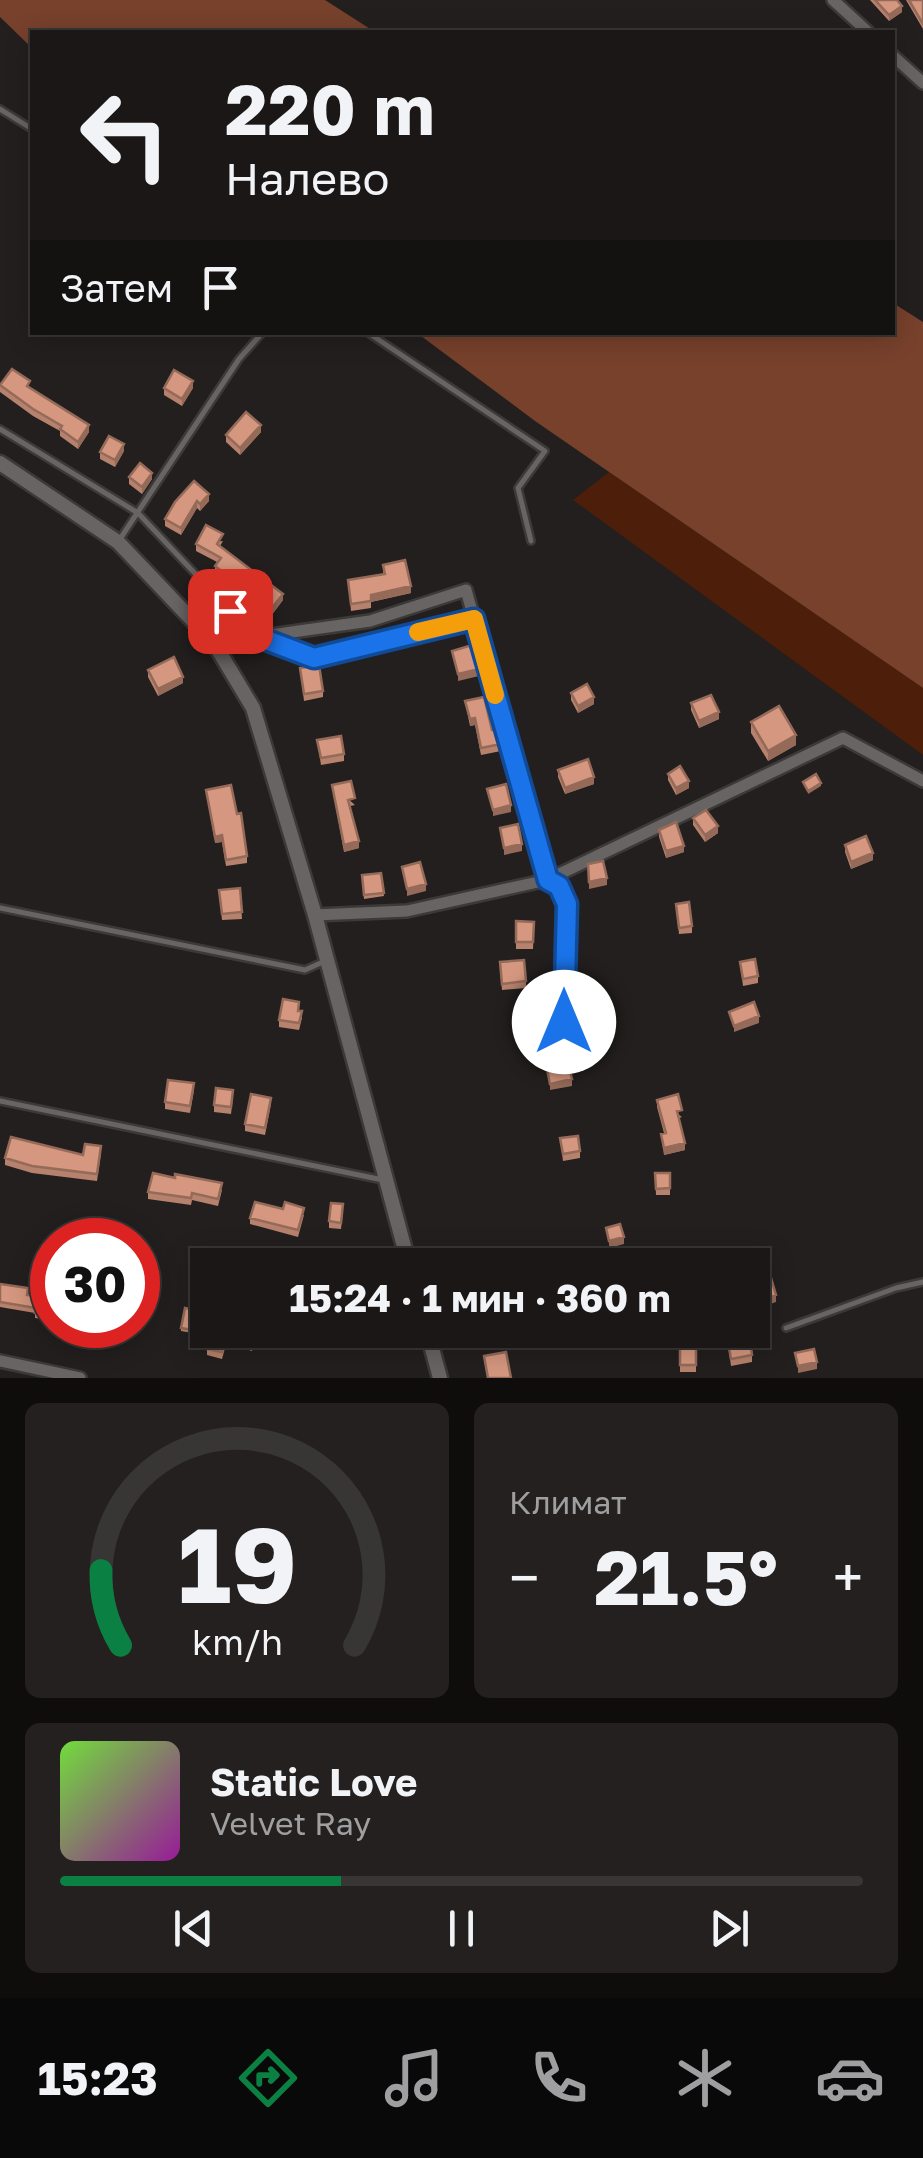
<!DOCTYPE html>
<html lang="ru">
<meta charset="utf-8">
<style>
:root{--surface:#1a1716;--page:#23201f;--text:#f1f3f6;--muted:#9f9fa1;--line:#383635;--accent:#0b8043}
body{margin:0;font-family:"Golos Text",sans-serif;background:var(--page);color:var(--text);height:100vh;display:flex;flex-direction:column;font-size:38px;white-space:nowrap}
*{box-sizing:border-box;margin:0}
p{font-size:32px;color:var(--muted)}
.icon{flex:none;width:55px;height:55px;fill:none;stroke:currentColor;stroke-width:2;stroke-linecap:round;stroke-linejoin:round}
.map{position:relative;height:1378px;overflow:hidden}
.drawer{display:flex;flex-direction:column;gap:25px;padding:25px;background:#0e0d0c;flex:1}
.drawer>*{flex:none}
.banner{position:absolute;left:30px;top:30px;width:865px;height:305px;border-radius:0px;box-shadow:0 5px 25px #0003,0 0 0 2px var(--line);background:#1a1716;color:var(--text);overflow:hidden}
.speed{position:absolute;left:30px;top:1218px;display:flex;gap:20px;font-size:50px;font-weight:700;text-align:center}
.speed>*{display:grid;place-content:center;width:130px;height:130px;border-radius:50%;background:var(--surface);box-shadow:0 5px 25px #0003,0 0 0 2px var(--line);line-height:1}
.speed .limit{border:15px solid #d22;background:#fff;color:#111}
.pin{position:absolute;display:grid;place-items:center;width:85px;height:85px;color:#fff;margin:-42px;border-radius:20px;box-shadow:0 5px 15px #0006}
.me{position:absolute;width:110px;margin:-55px;rotate:0deg;stroke-linejoin:round;filter:drop-shadow(0 0 8px #0008)}
.turn{display:flex;align-items:center;gap:35px;height:210px;padding:0 30px;font-size:45px}
.turn .icon{width:130px;height:130px;stroke-width:2.5}
.turn b{display:block;font-size:70px;line-height:85px}
.then{display:flex;align-items:center;height:95px;padding:0 30px;background:#0003;gap:20px;font-size:38px}
.big{font-size:75px;font-weight:700;line-height:1.1}
.drawer .widget{flex:1;display:flex;flex-direction:column;justify-content:center;gap:15px;min-width:0;padding:0 35px;border-radius:15px;background:var(--page)}
.drawer .dial{align-items:center;gap:0}
.dial svg{height:260px;overflow:visible;fill:none;stroke:var(--line);stroke-width:7;stroke-linecap:round;text-anchor:middle}
.dial text{fill:var(--text);stroke:none}
.song{display:flex;align-items:center;gap:30px}
.cover{width:120px;height:120px;border-radius:15px;background:linear-gradient(135deg,hsl(100 70% 55%),hsl(300 70% 35%))}
.played{height:10px;border-radius:5px;background:linear-gradient(90deg,var(--accent) 35%,var(--line) 35%)}
.keys{display:flex;justify-content:space-around;direction:ltr}
.heat{display:flex;justify-content:space-between;align-items:center;font-size:55px;direction:ltr}
.drawer .tiles{flex:1;display:grid;gap:25px;grid-template-columns:1fr 1fr}
.widget:last-child{grid-column:span 2}
.trip{position:absolute;left:190px;top:1248px;width:580px;height:100px;border-radius:0px;background:var(--surface);box-shadow:0 5px 25px #0003,0 0 0 2px var(--line);font-weight:700;line-height:100px;text-align:center}
.dock{display:flex;height:160px;justify-content:space-around;align-items:center;background:#0a0909;color:var(--muted)}
.dock .icon{width:70px;height:70px}
.dock .selected{color:var(--accent)}
.dock b{font-size:45px;color:var(--text)}
.map>svg:first-child{display:block}
</style>
<div class="map">
<svg width="923" height="1378" viewBox="0 0 923 1378">
<rect width="100%" height="100%" fill="#221f1e"/>
<path fill="#4d1e09" d="M 609,472 L 923,688 L 923,755 L 573,500 Z"/>
<path fill="#77412c" d="M 0,0 L 325,0 L 375,32 L 32,32 L 32,48 L 0,17 Z
M 893,303 L 923,322 L 923,688 L 535,421 L 417,333 L 892,332 Z"/>
<g fill="none" stroke-linecap="round" stroke-linejoin="round">
<defs>
<path id="service" d="M 0,109 L 32,129
M 367,332 L 545,451 L 518,488 L 531,541
M 0,429 L 138,513 L 253,635 L 314,658 L 471,619
M 120,539 L 239,359 L 263,332
M 0,908 L 305,970 L 325,961
M 0,1101 L 383,1180
M 786,1328 L 896,1288 L 923,1282"/>
<path id="minor" d="M 833,0 L 868,32
M 892,55 L 923,83
M 214,643 L 370,621 L 466,590 L 547,880 L 559,886 L 567,905 L 563,996 L 566,1048
M 315,915 L 407,911 L 547,880 L 843,738 L 923,781
M 0,1361 L 80,1378"/>
<path id="tertiary" d="M 0,463 L 118,542 L 214,643 L 253,708 L 315,915 L 409,1265
M 427,1330 L 440,1378"/>
</defs>
<use href="#service" stroke="#3c3a39" stroke-width="10"/>
<use href="#minor" stroke="#3c3a39" stroke-width="16"/>
<use href="#tertiary" stroke="#3c3a39" stroke-width="19"/>
<use href="#service" stroke="#686463" stroke-width="5"/>
<use href="#minor" stroke="#686463" stroke-width="11"/>
<use href="#tertiary" stroke="#686463" stroke-width="14"/>
</g>
<path fill="#b7826d" d="M 870,0 L 897,0 L 902,12 L 889,21 Z
M 906,0 L 923,0 L 923,29 Z
M 0,385 L 30,388 L 89,432 L 78,449 L 60,436 L 60,431 L 33,416 L 0,392 Z
M 164,388 L 193,388 L 182,406 L 164,395 Z
M 261,432 L 240,455 L 226,442 L 226,435 Z
M 124,451 L 115,467 L 100,459 L 100,452 Z
M 129,477 L 152,479 L 142,494 L 129,484 Z
M 209,501 L 200,511 L 197,508 L 181,535 L 165,526 L 165,519 L 175,502 Z
M 223,541 L 220,546 L 283,600 L 271,616 L 215,573 L 215,566 L 217,562 L 196,551 L 196,544 Z
M 383,565 L 411,593 L 371,602 L 371,608 L 351,611 L 348,580 L 383,574 Z
M 300,668 L 323,691 L 323,697 L 304,701 Z
M 148,670 L 183,683 L 158,696 L 148,677 Z
M 571,693 L 594,704 L 578,713 L 571,700 Z
M 465,701 L 492,730 L 501,744 L 501,751 L 481,755 L 475,725 L 470,726 Z
M 691,703 L 719,719 L 699,728 L 691,710 Z
M 751,722 L 796,745 L 768,761 L 751,733 Z
M 317,740 L 344,754 L 344,761 L 321,765 Z
M 558,770 L 594,784 L 565,794 L 558,777 Z
M 668,774 L 689,788 L 676,795 L 668,780 Z
M 332,785 L 355,805 L 350,806 L 359,848 L 344,852 Z
M 206,790 L 247,856 L 247,863 L 226,866 L 222,842 L 215,843 Z
M 693,818 L 718,833 L 705,842 L 693,825 Z
M 659,830 L 684,852 L 666,858 L 659,837 Z
M 845,845 L 873,860 L 851,869 L 845,852 Z
M 381,873 L 384,896 L 364,899 L 362,875 Z
M 240,888 L 242,919 L 222,920 L 219,890 Z
M 676,904 L 692,926 L 692,933 L 679,934 Z
M 516,921 L 534,922 L 533,949 L 516,949 Z
M 740,962 L 758,976 L 758,983 L 743,986 Z
M 500,969 L 526,981 L 526,988 L 502,990 Z
M 299,1011 L 302,1018 L 299,1030 L 279,1027 L 279,1020 Z
M 194,1090 L 190,1113 L 165,1109 L 165,1102 Z
M 233,1097 L 231,1114 L 214,1112 L 214,1105 Z
M 657,1100 L 682,1117 L 679,1118 L 685,1150 L 664,1155 L 661,1134 L 664,1133 L 657,1107 Z
M 271,1104 L 265,1135 L 245,1131 L 245,1124 Z
M 560,1138 L 580,1151 L 580,1158 L 563,1161 Z
M 101,1153 L 97,1181 L 32,1173 L 5,1165 L 5,1158 Z
M 655,1173 L 670,1173 L 670,1195 L 656,1195 Z
M 175,1178 L 222,1190 L 218,1206 L 192,1200 L 191,1205 L 148,1199 L 148,1192 Z
M 343,1211 L 341,1229 L 329,1228 L 329,1221 Z
M 304,1215 L 298,1237 L 250,1224 L 250,1218 Z
M 0,1284 L 28,1295 L 51,1298 L 49,1320 L 35,1318 L 35,1313 L 0,1307 Z
M 202,1311 L 198,1334 L 181,1331 L 181,1328 Z
M 77,1325 L 100,1325 L 98,1332 Z
M 240,1330 L 258,1330 L 252,1351 L 237,1346 Z
M 726,1331 L 752,1355 L 752,1362 L 731,1366 Z
M 227,1341 L 222,1359 L 207,1355 L 207,1349 Z
M 680,1346 L 696,1346 L 696,1372 L 680,1372 Z"/>
<path fill="#956a59" d="M 902,6 L 902,12 L 889,21 L 889,15 Z
M 193,381 L 193,388 L 182,406 L 182,399 Z
M 89,425 L 89,432 L 78,449 L 78,442 Z
M 261,425 L 261,432 L 240,455 L 240,448 Z
M 124,444 L 124,451 L 115,467 L 115,460 Z
M 152,473 L 152,479 L 142,494 L 142,487 Z
M 209,494 L 209,501 L 200,511 L 200,504 Z
M 197,501 L 197,508 L 181,535 L 181,528 Z
M 411,586 L 411,593 L 371,602 L 371,595 Z
M 283,594 L 283,600 L 271,616 L 271,609 Z
M 479,669 L 479,676 L 458,681 L 458,674 Z
M 183,677 L 183,683 L 158,696 L 158,689 Z
M 594,697 L 594,704 L 578,713 L 578,706 Z
M 719,712 L 719,719 L 699,728 L 699,721 Z
M 475,718 L 475,725 L 470,726 L 470,719 Z
M 796,735 L 796,745 L 768,761 L 768,751 Z
M 594,777 L 594,784 L 565,794 L 565,788 Z
M 689,781 L 689,788 L 676,795 L 676,788 Z
M 821,783 L 821,786 L 808,794 L 808,791 Z
M 511,805 L 511,812 L 493,816 L 493,810 Z
M 718,826 L 718,833 L 705,842 L 705,835 Z
M 222,835 L 222,842 L 215,843 L 215,837 Z
M 359,841 L 359,848 L 344,852 L 344,845 Z
M 522,844 L 522,851 L 504,855 L 504,848 Z
M 684,846 L 684,852 L 666,858 L 666,851 Z
M 873,853 L 873,860 L 851,869 L 851,862 Z
M 607,878 L 607,885 L 589,889 L 589,882 Z
M 426,884 L 426,891 L 407,896 L 407,889 Z
M 602,1013 L 602,1020 L 583,1025 L 583,1018 Z
M 759,1016 L 759,1023 L 734,1032 L 734,1026 Z
M 572,1079 L 572,1086 L 550,1090 L 550,1084 Z
M 685,1143 L 685,1150 L 664,1155 L 664,1148 Z
M 624,1237 L 624,1244 L 609,1248 L 609,1241 Z
M 776,1295 L 776,1302 L 761,1307 L 761,1300 Z
M 817,1362 L 817,1369 L 798,1373 L 798,1366 Z"/>
<path fill="#d5977f" stroke="#956a59" stroke-width="2.5" d="M 875,0 L 897,0 L 902,6 L 889,15 Z
M 909,0 L 923,0 L 923,24 Z
M 12,369 L 30,381 L 27,386 L 89,425 L 78,442 L 60,429 L 62,426 L 33,409 L 0,385 Z
M 174,370 L 193,381 L 182,399 L 164,388 Z
M 246,412 L 261,425 L 240,448 L 226,435 Z
M 109,436 L 124,444 L 115,460 L 100,452 Z
M 140,463 L 152,473 L 142,487 L 129,477 Z
M 194,481 L 209,494 L 200,504 L 197,501 L 181,528 L 165,519 L 175,502 Z
M 206,525 L 223,534 L 217,544 L 283,594 L 271,609 L 215,566 L 221,558 L 196,544 Z
M 405,560 L 411,586 L 371,595 L 371,601 L 351,604 L 348,580 L 385,574 L 383,565 Z
M 472,645 L 479,669 L 458,674 L 452,651 Z
M 174,657 L 183,677 L 158,689 L 148,670 Z
M 319,665 L 323,691 L 304,694 L 300,668 Z
M 587,684 L 594,697 L 578,706 L 571,693 Z
M 711,695 L 719,712 L 699,721 L 691,703 Z
M 484,697 L 492,730 L 497,729 L 501,744 L 481,748 L 475,718 L 470,719 L 465,701 Z
M 779,706 L 796,735 L 768,751 L 751,722 Z
M 341,736 L 344,754 L 321,758 L 317,740 Z
M 588,759 L 594,777 L 565,788 L 558,770 Z
M 680,766 L 689,781 L 676,788 L 668,774 Z
M 816,774 L 821,783 L 808,791 L 803,782 Z
M 351,781 L 355,798 L 348,800 L 359,841 L 344,845 L 332,785 Z
M 506,784 L 511,805 L 493,810 L 487,789 Z
M 231,785 L 237,814 L 241,813 L 247,856 L 226,860 L 222,835 L 215,837 L 206,790 Z
M 706,810 L 718,826 L 705,835 L 693,818 Z
M 676,822 L 684,846 L 666,851 L 659,830 Z
M 518,824 L 522,844 L 504,848 L 500,828 Z
M 866,836 L 873,853 L 851,862 L 845,845 Z
M 603,861 L 607,878 L 589,882 L 588,864 Z
M 420,862 L 426,884 L 407,889 L 402,867 Z
M 381,873 L 384,893 L 364,895 L 362,875 Z
M 240,888 L 242,912 L 222,914 L 219,890 Z
M 689,902 L 692,926 L 679,928 L 676,904 Z
M 516,921 L 534,922 L 533,942 L 516,942 Z
M 755,959 L 758,976 L 743,979 L 740,962 Z
M 524,960 L 526,981 L 502,984 L 500,962 Z
M 598,997 L 602,1013 L 583,1018 L 578,1002 Z
M 283,999 L 299,1002 L 298,1011 L 302,1011 L 299,1023 L 279,1020 Z
M 754,1002 L 759,1016 L 734,1026 L 729,1012 Z
M 566,1055 L 572,1079 L 550,1084 L 545,1059 Z
M 168,1080 L 194,1083 L 190,1106 L 165,1102 Z
M 216,1088 L 233,1090 L 231,1107 L 214,1105 Z
M 251,1094 L 271,1098 L 265,1128 L 245,1124 Z
M 678,1094 L 682,1110 L 677,1111 L 685,1143 L 664,1148 L 661,1134 L 666,1133 L 657,1100 Z
M 578,1136 L 580,1151 L 563,1154 L 560,1138 Z
M 11,1137 L 83,1155 L 85,1144 L 101,1146 L 97,1174 L 32,1166 L 5,1158 Z
M 153,1173 L 175,1178 L 175,1174 L 222,1183 L 218,1199 L 192,1193 L 191,1198 L 148,1192 Z
M 655,1173 L 670,1173 L 670,1188 L 656,1189 Z
M 255,1202 L 283,1209 L 285,1202 L 304,1208 L 298,1230 L 250,1218 Z
M 331,1203 L 343,1204 L 341,1223 L 329,1221 Z
M 620,1224 L 624,1237 L 609,1241 L 606,1228 Z
M 771,1278 L 776,1295 L 761,1300 L 756,1282 Z
M 0,1284 L 28,1288 L 27,1295 L 51,1298 L 49,1315 L 35,1313 L 36,1308 L 0,1302 Z
M 185,1308 L 202,1311 L 198,1331 L 181,1328 Z
M 212,1330 L 227,1334 L 222,1352 L 207,1349 Z
M 240,1330 L 257,1330 L 252,1347 L 237,1343 Z
M 749,1330 L 752,1355 L 731,1359 L 726,1331 Z
M 680,1346 L 696,1346 L 696,1365 L 680,1365 Z
M 814,1349 L 817,1362 L 798,1366 L 795,1353 Z
M 506,1352 L 511,1378 L 488,1378 L 484,1356 Z"/>
<g fill="none" stroke-linecap="round" stroke-linejoin="round">
<defs>
<path id="route" d="M 230,611 L 253,635 L 314,658 L 474,619 L 548,880 L 559,886 L 567,904 L 564,1022"/>
</defs>
<use href="#route" stroke="#114b97" stroke-width="25"/>
<use href="#route" stroke="#1a73e8" stroke-width="18"/>
<path stroke="#f59e0b" stroke-width="18" d="M 418,632 L 474,619 L 495,695"/>
</g>
</svg>
<div class="speed"><div class="limit">30</div></div>
<div class="pin" style="left:230px;top:611px;background:#d93025"><svg class="icon" aria-label="arrive" viewBox="0 0 24 24"><path d="M6 21V4h12l-3 4 3 4H6"/></svg></div>
<svg class="me" style="left:564px;top:1022px" viewBox="-20 -20 40 40"><circle r="19" fill="#fff"/><path d="M0-13L10 11 0 6-10 11z" fill="#1a73e8"/></svg>
<div class="trip">15:24 · 1 мин · 360 m</div>
<div class="banner">
<div class="turn"><svg class="icon" aria-label="left" viewBox="0 0 24 24"><path d="M17 20v-9H6M10 6l-5 5 5 5"/></svg><div><b>220 m</b>Налево</div></div>
<div class="then">Затем<svg class="icon" aria-label="arrive" viewBox="0 0 24 24"><path d="M6 21V4h12l-3 4 3 4H6"/></svg></div>
</div>
</div>
<section class="drawer">
<div class="tiles">
<div class="widget dial"><svg viewBox="0 0 100 80">
<path d="M14 69A42 42 0 1 1 86 69"/>
<path d="M14 69A42 42 0 0 1 8 46" stroke="#0b8043"/>
<text x="50" y="56" font-size="32" font-weight="700">19</text>
<text x="50" y="72" font-size="11">km/h</text>
</svg></div>
<div class="widget"><p>Климат</p>
<div class="heat"><a>−</a><b class="big">21.5°</b><a>+</a></div>
</div>
<div class="widget">
<div class="song"><i class="cover"></i><div><b>Static Love</b><p>Velvet Ray</p></div></div>
<div class="played"></div>
<div class="keys"><svg class="icon" aria-label="previous" viewBox="0 0 24 24"><path d="M18 5L8 12l10 7zM5 5v14"/></svg><svg class="icon" aria-label="pause" viewBox="0 0 24 24"><path d="M8 5v14M16 5v14"/></svg><svg class="icon" aria-label="next" viewBox="0 0 24 24"><path d="M6 5l10 7-10 7zM19 5v14"/></svg></div>
</div>
</div>
</section>
<nav class="dock">
<b>15:23</b>
<svg class="icon selected" aria-label="directions" viewBox="0 0 24 24"><path d="M12 3l9 9-9 9-9-9zM9 14v-3h6M13 9l2 2-2 2"/></svg>
<svg class="icon" aria-label="music" viewBox="0 0 24 24"><path d="M9 18V5l10-2v13"/><circle cx="6" cy="18" r="3"/><circle cx="16" cy="16" r="3"/></svg>
<svg class="icon" aria-label="phone" viewBox="0 0 24 24"><path d="M5 4h4l2 5-3 2q2 4 5 5l2-3 5 2v4C11 20 4 13 5 4z"/></svg>
<svg class="icon" aria-label="climate" viewBox="0 0 24 24"><path d="M12 3v18M4 7l16 10M4 17L20 7"/></svg>
<svg class="icon" aria-label="car" viewBox="0 0 24 24"><path d="M5 17H2v-5l4-1 3-4h7l3 4 3 1v5h-3M9 17h6M6 11h13"/><circle cx="7" cy="17" r="2"/><circle cx="17" cy="17" r="2"/></svg>
</nav>
